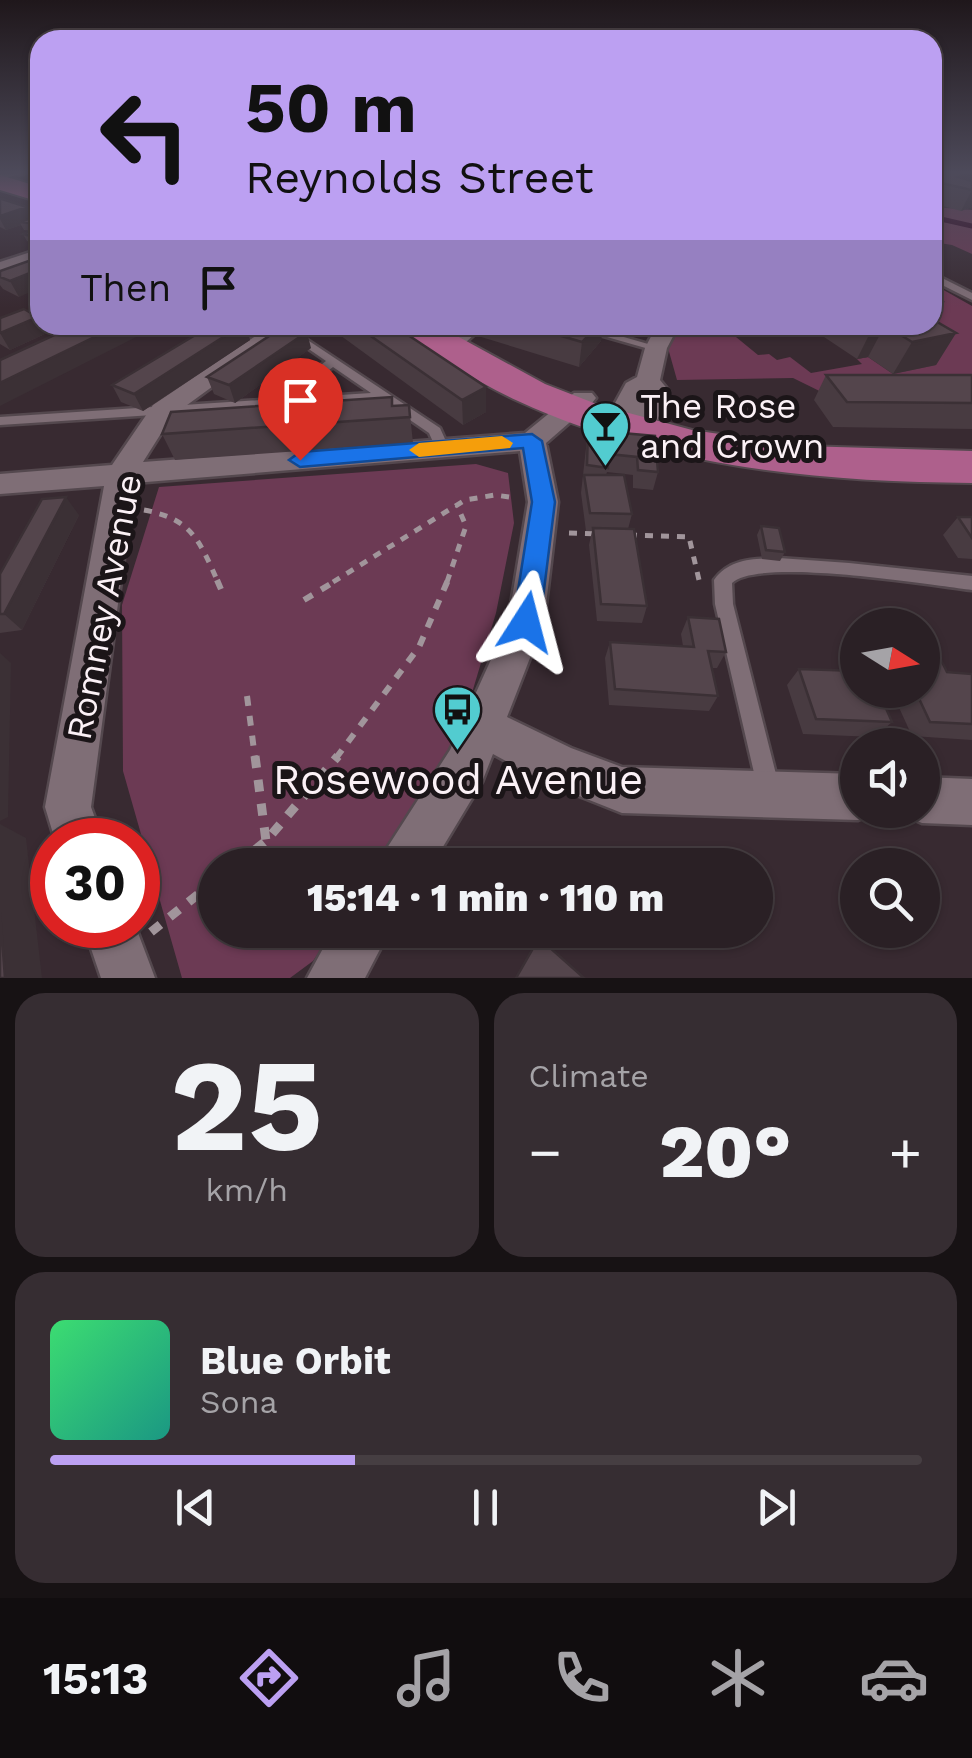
<!DOCTYPE html>
<meta charset="utf-8">
<style>
:root{--surface:#2a2025;--page:#362d32;--text:#f1f3f6;--muted:#a5a3a7;--line:#463e42;--accent:#bca0f2}
body{margin:0;font-family:"Work Sans",sans-serif;background:var(--page);color:var(--text);height:100vh;display:flex;flex-direction:column;font-size:38px;white-space:nowrap}
*{box-sizing:border-box;margin:0}
p{font-size:32px;color:var(--muted)}
.icon{flex:none;width:55px;height:55px;fill:none;stroke:currentColor;stroke-width:2;stroke-linecap:round;stroke-linejoin:round}
.map{position:relative;height:978px;overflow:hidden}
.panel{display:flex;flex-direction:column;gap:15px;padding:15px;background:#171214;flex:1}
.panel>*{flex:none}
.banner{position:absolute;left:30px;top:30px;width:912px;height:305px;border-radius:30px;box-shadow:0 2px 8px #0004,0 0 0 2px var(--line);background:#bca0f2;color:#111;overflow:hidden}
.needle{width:65px;rotate:101deg}
.buttons{position:absolute;left:840px;top:608px;display:grid;gap:20px}
.buttons a{display:grid;place-items:center;width:100px;height:100px;border-radius:50%;background:var(--surface);box-shadow:0 2px 8px #0004,0 0 0 2px var(--line);font-size:50px}
.speed{position:absolute;left:30px;top:818px;display:flex;gap:20px;font-size:50px;font-weight:700;text-align:center}
.speed>*{display:grid;place-content:center;width:130px;height:130px;border-radius:50%;background:var(--surface);box-shadow:0 2px 8px #0004,0 0 0 2px var(--line);line-height:1}
.speed .limit{border:15px solid #d22;background:#fff;color:#111}
.pin{position:absolute;display:grid;place-items:center;width:85px;height:85px;color:#fff;margin:-102px -42px;border-radius:50% 50% 50% 0;rotate:-45deg;box-shadow:0 0 10px #0007}
.pin .icon{rotate:45deg}
.me{position:absolute;width:110px;margin:-55px;rotate:9deg;stroke-linejoin:round;filter:drop-shadow(0 0 8px #0008)}
.turn{display:flex;align-items:center;gap:35px;height:210px;padding:0 50px;font-size:45px}
.turn .icon{width:130px;height:130px;stroke-width:2.5}
.turn b{display:block;font-size:70px;line-height:85px}
.then{display:flex;align-items:center;height:95px;padding:0 50px;background:#0003;gap:20px;font-size:38px}
.big{font-size:75px;font-weight:800;line-height:1.1}
.panel .tile{flex:1;display:flex;flex-direction:column;justify-content:center;gap:15px;min-width:0;padding:0 35px;border-radius:30px;background:var(--page)}
.panel .dial{align-items:center;gap:0}
.dial b{font-size:130px;line-height:1}
.song{display:flex;align-items:center;gap:30px}
.cover{width:120px;height:120px;border-radius:15px;background:linear-gradient(135deg,hsl(140 70% 55%),hsl(170 70% 35%))}
.played{height:10px;border-radius:5px;background:linear-gradient(90deg,var(--accent) 35%,var(--line) 35%)}
.keys{display:flex;justify-content:space-around;direction:ltr}
.heat{display:flex;justify-content:space-between;align-items:center;font-size:55px;direction:ltr}
.panel .tiles{flex:1;display:grid;gap:15px;grid-template-columns:1fr 1fr}
.tile:last-child{grid-column:span 2}
.trip{position:absolute;left:198px;top:848px;width:575px;height:100px;border-radius:50px;background:var(--surface);box-shadow:0 2px 8px #0004,0 0 0 2px var(--line);font-weight:800;line-height:100px;text-align:center}
.menu{display:flex;height:160px;justify-content:space-around;align-items:center;background:#110d0f;color:var(--muted)}
.menu .icon{width:70px;height:70px}
.menu .current{color:var(--accent)}
.menu b{font-size:45px;color:var(--text)}
.map>svg:first-child{display:block}
</style>
<div class="map">
<svg width="972" height="978" viewBox="0 0 972 978">
<rect width="100%" height="100%" fill="#382a31"/>
<path fill="#6c3a54" d="M 933,207 L 972,210 L 972,254 L 952,245 L 933,242 Z
M 933,284 L 972,306 L 972,379 L 850,406 L 793,378 L 677,380 L 668,348 L 677,325 L 739,325 L 742,329 L 736,337 L 758,355 L 769,354 L 777,360 L 790,357 L 811,373 L 862,364 L 857,359 L 868,357 L 893,374 L 932,325 L 933,305 L 945,302 L 933,294 Z
M 476,464 L 508,473 L 514,523 L 496,613 L 465,716 L 450,760 L 378,865 L 215,865 L 215,930 L 334,930 L 313,961 L 290,978 L 182,978 L 123,771 L 122,605 L 159,487 Z"/>
<g fill="none" stroke-linecap="round" stroke-linejoin="round">
<path stroke="#320420" stroke-width="5" d="M 932,217 L 972,226"/>
<defs>
<path id="service" d="M 932,273 L 972,293 L 972,300 L 932,280 Z
M 244,325 L 259,325 L 279,334 L 277,336 L 269,336 Z
M 473,325 L 485,325 L 466,342 L 458,342 L 458,338 Z
M 565,325 L 582,325 L 662,348 L 656,351 Z
M 294,331 L 440,428 L 449,448 L 447,451 L 437,451 L 429,433 L 381,400 L 0,425 L 0,417 L 277,399 L 326,361 L 290,336 L 290,332 ZM 333,367 L 371,393 L 294,398 Z
M 779,558 L 849,563 L 972,576 L 972,590 C 930,585 758,557 732,583 L 733,604 L 780,790 L 777,798 L 769,801 L 761,798 L 758,790 L 715,604 L 714,580 C 730,558 754,559 779,558 Z"/>
<path id="minor" d="M 8,171 L 32,171 L 1,179 L 1,173 Z
M 40,249 L 40,260 L 0,274 L 0,262 Z
M 272,325 L 297,325 L 172,416 L 143,462 L 525,433 L 574,393 L 592,393 L 596,398 L 592,403 L 546,443 L 558,502 L 544,622 L 507,717 L 571,748 L 622,767 L 858,774 L 858,810 L 875,810 L 874,813 L 858,820 L 622,813 L 544,782 L 493,754 L 482,782 L 432,865 L 379,865 L 387,848 L 450,750 L 508,622 L 528,502 L 520,451 L 134,483 L 91,807 L 103,840 L 55,840 L 45,807 L 104,486 L 0,494 L 0,474 L 112,465 L 153,405 Z
M 657,325 L 679,325 L 667,348 L 660,380 L 669,391 L 650,438 L 630,438 L 626,432 L 629,425 L 616,433 L 607,431 L 603,425 L 626,383 L 637,377 L 645,348 Z
M 922,777 L 972,779 L 972,825 L 922,823 L 906,816 L 903,810 L 922,810 Z
M 83,925 L 135,925 L 155,978 L 101,978 Z
M 333,930 L 390,930 L 365,978 L 307,978 Z"/>
<path id="primary" d="M 0,175 L 40,187 L 40,202 L 0,190 Z
M 394,325 L 437,325 L 545,384 L 599,405 L 692,430 L 803,446 L 972,451 L 972,483 C 816,482 662,467 518,401 C 476,382 438,355 399,332 Z"/>
</defs>
<use href="#service" stroke="#54484e" stroke-width="5"/>
<use href="#minor" stroke="#54484e" stroke-width="5"/>
<use href="#primary" stroke="#54484e" stroke-width="4"/>
<path stroke="#a1959b" stroke-width="5" stroke-dasharray="8 8" stroke-linecap="butt" d="M 144,510 C 192,519 199,540 218,582
M 569,533 L 598,534
M 629,535 L 689,537 L 699,580
M 333,582 L 465,500 L 495,495 L 516,498
M 447,582 L 466,526 L 457,505"/>
<path stroke="#a1959b" stroke-width="6" stroke-dasharray="10 10" stroke-linecap="butt" d="M 217,580 L 223,594
M 304,600 L 337,580
M 247,696 L 255,758
M 336,758 L 419,647 L 448,580"/>
<path stroke="#a1959b" stroke-width="9" stroke-dasharray="12 12" stroke-linecap="butt" d="M 255,756 L 266,841
M 236,865 L 266,841 L 338,756
M 151,932 L 215,881"/>
<use href="#service" fill="#7f6e76" fill-rule="evenodd"/>
<use href="#minor" fill="#7f6e76" fill-rule="evenodd"/>
<use href="#primary" fill="#ae608c" fill-rule="evenodd"/>
</g>
<path fill="#483b41" d="M 932,171 L 972,181 L 972,207 L 961,211 L 932,203 Z
M 0,199 L 33,218 L 40,219 L 38,245 L 27,241 L 23,234 L 31,231 L 24,230 L 21,225 L 6,230 L 0,227 Z
M 40,257 L 19,297 L 3,289 L 0,285 L 0,271 Z
M 0,318 L 40,320 L 47,333 L 10,350 L 0,344 Z
M 212,325 L 245,325 L 250,340 L 143,411 L 121,402 L 112,385 Z
M 332,325 L 393,325 L 486,412 L 463,425 L 333,330 Z
M 478,325 L 603,325 L 601,341 L 579,367 L 478,336 Z
M 806,325 L 932,325 L 956,333 L 936,365 L 893,374 L 868,357 L 857,359 Z
M 311,348 L 235,403 L 214,394 L 207,377 Z
M 826,375 L 972,375 L 972,429 L 833,427 L 814,400 Z
M 409,405 L 413,443 L 175,460 L 162,434 Z
M 588,430 L 655,436 L 658,472 L 653,490 L 633,488 L 633,475 L 607,472 L 606,475 L 632,514 L 628,529 L 647,606 L 642,623 L 597,621 L 589,545 L 592,531 L 586,531 L 581,493 Z
M 79,515 L 22,630 L 0,633 L 0,574 Z
M 958,517 L 972,517 L 972,559 L 958,558 L 943,535 Z
M 761,526 L 785,552 L 780,561 L 762,559 L 757,535 Z
M 688,617 L 726,652 L 717,668 L 712,668 L 718,696 L 709,711 L 609,705 L 605,658 L 610,642 L 683,646 L 681,634 Z
M 799,669 L 892,722 L 875,737 L 803,734 L 787,685 Z
M 947,672 L 972,674 L 972,740 L 912,736 L 891,690 L 922,690 Z"/>
<path fill="#3b3035" d="M 972,190 L 972,207 L 961,211 Z
M 27,207 L 35,221 L 20,222 L 21,225 L 6,230 L 0,219 L 0,216 Z
M 40,269 L 40,288 L 19,297 L 10,281 Z
M 38,317 L 40,325 L 43,325 L 47,333 L 10,350 L 0,333 Z
M 52,325 L 68,325 L 55,330 Z
M 119,325 L 160,325 L 0,406 L 0,383 Z
M 242,325 L 245,325 L 250,340 L 143,411 L 134,394 Z
M 598,325 L 603,325 L 601,341 L 579,367 L 582,342 Z
M 885,325 L 868,357 L 857,359 L 873,327 Z
M 307,332 L 311,348 L 235,403 L 229,385 Z
M 956,333 L 936,365 L 893,374 L 912,342 Z
M 486,387 L 486,412 L 463,425 L 462,400 Z
M 66,497 L 79,515 L 22,630 L 4,614 Z
M 0,653 L 11,663 L 8,817 L 0,821 Z
M 0,824 L 26,838 L 42,978 L 5,978 L 0,912 Z"/>
<path fill="#54454c" stroke="#3b3035" stroke-width="2.5" d="M 932,171 L 963,171 L 970,173 L 958,177 L 972,181 L 972,190 L 932,181 Z
M 0,199 L 2,199 L 27,207 L 0,216 Z
M 34,217 L 40,219 L 40,224 L 20,222 Z
M 40,227 L 40,235 L 34,237 L 23,234 Z
M 40,257 L 40,269 L 10,281 L 0,277 L 0,271 Z
M 24,309 L 38,317 L 0,333 L 0,318 Z
M 932,319 L 956,333 L 912,342 L 885,325 L 932,325 Z
M 76,325 L 119,325 L 0,383 L 0,360 Z
M 212,325 L 242,325 L 134,394 L 112,385 Z
M 286,325 L 307,332 L 229,385 L 207,377 Z
M 355,325 L 393,325 L 486,387 L 462,400 Z
M 524,325 L 598,325 L 582,342 Z
M 826,375 L 972,375 L 972,403 L 847,402 Z
M 392,397 L 392,406 L 409,405 L 410,417 L 162,434 L 171,412 Z
M 588,430 L 655,436 L 658,472 L 638,470 L 637,457 L 608,454 L 608,468 L 587,465 Z
M 584,475 L 624,475 L 632,514 L 590,513 Z
M 66,497 L 4,614 L 0,614 L 0,574 L 42,499 Z
M 958,517 L 972,517 L 972,538 Z
M 761,526 L 779,528 L 785,552 L 766,550 Z
M 593,528 L 634,529 L 647,606 L 601,604 Z
M 688,617 L 719,619 L 726,652 L 708,651 L 718,696 L 615,689 L 610,642 L 694,647 Z
M 922,653 L 938,654 L 947,672 L 972,674 L 972,724 L 930,722 L 915,690 L 922,690 Z
M 799,669 L 858,671 L 858,690 L 878,690 L 892,722 L 816,719 Z
M 0,912 L 5,978 L 0,978 Z
M 539,938 L 584,978 L 516,978 Z"/>
<linearGradient id="sky" x2="0" y2="1"><stop stop-color="#1f171b"/><stop offset="0.56" stop-color="#4d4a5a"/><stop offset="1" stop-color="#4d4a5a" stop-opacity="0"/></linearGradient>
<rect width="972" height="308" fill="url(#sky)"/>
<path fill="#1a73e8" stroke="#114b97" stroke-width="2.5" d="M 532,434 L 542,441 L 555,502 L 540,622 L 536,631 L 526,634 L 517,631 L 513,622 L 532,502 L 523,448 L 300,467 L 289,460 L 300,452 Z"/>
<path fill="#f59e0b" d="M 502,436 L 513,443 L 510,448 L 419,457 L 409,450 L 419,443 Z"/>
<defs>
<symbol id="bar-pin" viewBox="-11 -11 22 30"><path d="M0 17L-7.5 6A9.5 9.5 0 1 1 7.5 6Z" fill="#52ccd0" stroke="#1b1518"/><path d="M-6-5H6L.8 .8V4.5H3.5V6h-7V4.5H-.8V.8Z" fill="#111"/></symbol>
<symbol id="bus-pin" viewBox="-11 -11 22 30"><path d="M0 17L-7.5 6A9.5 9.5 0 1 1 7.5 6Z" fill="#52ccd0" stroke="#1b1518"/><path d="M-5-6H5V4H4V6H2V4H-2V6H-4V4H-5ZM-3.5-4V0h7V-4ZM-3.5 1.2v1.5H-2V1.2ZM2 1.2v1.5H3.5V1.2Z" fill="#111"/></symbol>
</defs>
<g fill-rule="evenodd">
<use href="#bar-pin" x="578" y="398" width="55" height="75"/>
<use href="#bus-pin" x="430" y="682" width="55" height="75"/>
</g>
<g text-anchor="middle" dominant-baseline="central" stroke-width="10" stroke-linejoin="round" paint-order="stroke">
<g font-size="35" fill="#fbf1f6" stroke="#1b1518" text-anchor="start">
<text x="640" y="406">The Rose<tspan x="640" dy="40">and Crown</tspan></text>
</g>
<g font-size="35" fill="#fbf1f6" stroke="#1b1518">
<text transform="translate(104 607) rotate(-79)">Romney Avenue</text>
</g>
<g font-size="42" fill="#fbf1f6" stroke="#1b1518">
<text x="458" y="779">Rosewood Avenue</text>
</g>
</g>
</svg>
<div class="buttons">
<a><svg class="needle" viewBox="-14 -14 28 28"><path d="M0-13l5 13h-10z" fill="#e53935"/><path d="M0 13l5-13h-10z" fill="#a5a3a7"/></svg></a>
<a><svg class="icon" aria-label="sound" viewBox="0 0 24 24"><path d="M4 9h4l5-4v14l-5-4H4zM17 9q2 3 0 6"/></svg></a>
<a><svg class="icon" aria-label="search" viewBox="0 0 24 24"><circle cx="10" cy="10" r="6"/><path d="M15 15l6 6"/></svg></a>
</div>
<div class="speed"><div class="limit">30</div></div>
<div class="pin" style="left:300px;top:460px;background:#d93025"><svg class="icon" aria-label="arrive" viewBox="0 0 24 24"><path d="M6 21V4h12l-3 4 3 4H6"/></svg></div>
<svg class="me" style="left:526px;top:622px" viewBox="-20 -20 40 40"><path d="M0-17L14 15 0 8-14 15z" fill="#1a73e8" stroke="#fff" stroke-width="4"/></svg>
<div class="trip">15:14 · 1 min · 110 m</div>
<div class="banner">
<div class="turn"><svg class="icon" aria-label="left" viewBox="0 0 24 24"><path d="M17 20v-9H6M10 6l-5 5 5 5"/></svg><div><b>50 m</b>Reynolds Street</div></div>
<div class="then">Then<svg class="icon" aria-label="arrive" viewBox="0 0 24 24"><path d="M6 21V4h12l-3 4 3 4H6"/></svg></div>
</div>
</div>
<section class="panel">
<div class="tiles">
<div class="tile dial"><b>25</b><p>km/h</p></div>
<div class="tile"><p>Climate</p>
<div class="heat"><a>−</a><b class="big">20°</b><a>+</a></div>
</div>
<div class="tile">
<div class="song"><i class="cover"></i><div><b>Blue Orbit</b><p>Sona</p></div></div>
<div class="played"></div>
<div class="keys"><svg class="icon" aria-label="previous" viewBox="0 0 24 24"><path d="M18 5L8 12l10 7zM5 5v14"/></svg><svg class="icon" aria-label="pause" viewBox="0 0 24 24"><path d="M8 5v14M16 5v14"/></svg><svg class="icon" aria-label="next" viewBox="0 0 24 24"><path d="M6 5l10 7-10 7zM19 5v14"/></svg></div>
</div>
</div>
</section>
<nav class="menu">
<b>15:13</b>
<svg class="icon current" aria-label="directions" viewBox="0 0 24 24"><path d="M12 3l9 9-9 9-9-9zM9 14v-3h6M13 9l2 2-2 2"/></svg>
<svg class="icon" aria-label="music" viewBox="0 0 24 24"><path d="M9 18V5l10-2v13"/><circle cx="6" cy="18" r="3"/><circle cx="16" cy="16" r="3"/></svg>
<svg class="icon" aria-label="phone" viewBox="0 0 24 24"><path d="M5 4h4l2 5-3 2q2 4 5 5l2-3 5 2v4C11 20 4 13 5 4z"/></svg>
<svg class="icon" aria-label="climate" viewBox="0 0 24 24"><path d="M12 3v18M4 7l16 10M4 17L20 7"/></svg>
<svg class="icon" aria-label="car" viewBox="0 0 24 24"><path d="M5 17H2v-5l4-1 3-4h7l3 4 3 1v5h-3M9 17h6M6 11h13"/><circle cx="7" cy="17" r="2"/><circle cx="17" cy="17" r="2"/></svg>
</nav>
